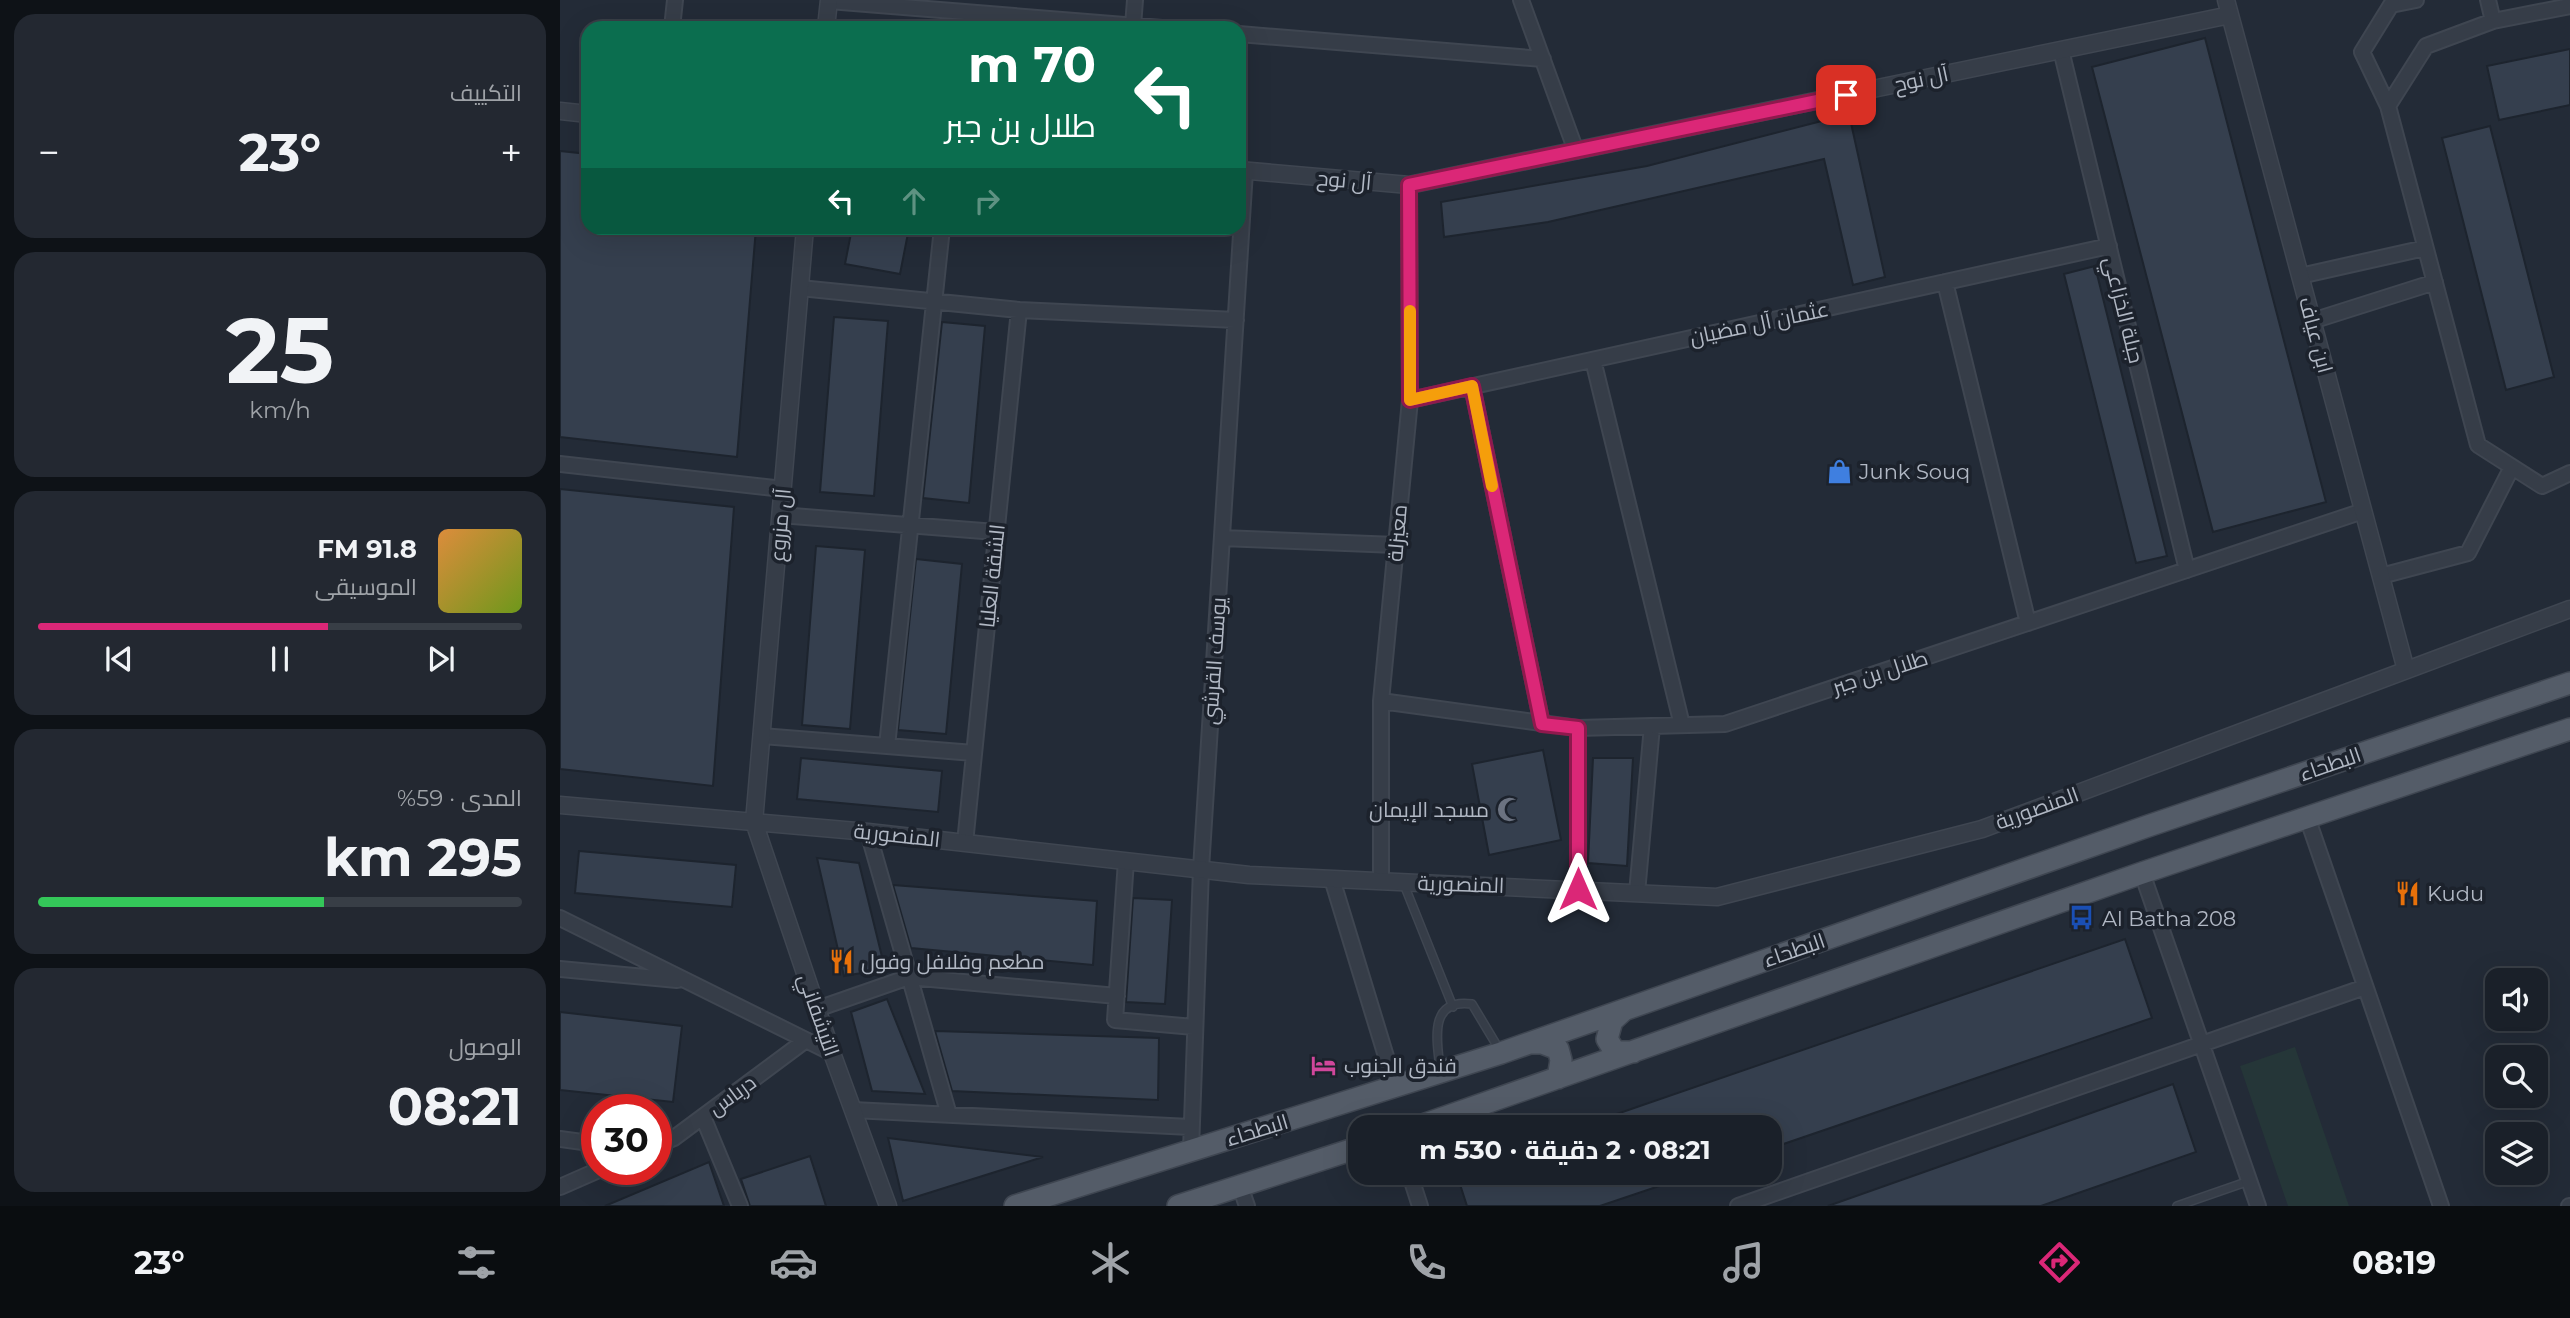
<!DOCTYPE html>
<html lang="ar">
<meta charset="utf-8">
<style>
:root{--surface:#1a2029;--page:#232831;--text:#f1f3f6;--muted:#9fa3a8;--line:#383e46;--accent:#db2777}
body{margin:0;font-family:Montserrat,Cairo,sans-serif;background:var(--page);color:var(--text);direction:rtl;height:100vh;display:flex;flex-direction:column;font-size:26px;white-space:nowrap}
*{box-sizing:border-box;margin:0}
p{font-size:23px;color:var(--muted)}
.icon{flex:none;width:38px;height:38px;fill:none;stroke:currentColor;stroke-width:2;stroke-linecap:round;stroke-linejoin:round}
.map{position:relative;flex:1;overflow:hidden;direction:ltr}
.panel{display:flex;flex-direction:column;gap:14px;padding:14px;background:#0e1217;width:560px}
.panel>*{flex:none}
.top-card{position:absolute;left:21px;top:21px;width:665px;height:214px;border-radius:21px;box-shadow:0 7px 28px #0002,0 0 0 2px var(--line);direction:rtl;background:#0b6e4f;color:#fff;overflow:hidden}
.fabs{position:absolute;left:1925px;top:968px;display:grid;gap:14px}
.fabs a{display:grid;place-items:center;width:63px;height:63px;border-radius:14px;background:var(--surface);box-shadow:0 7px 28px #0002,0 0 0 2px var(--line);font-size:35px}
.speed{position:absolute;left:21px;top:1094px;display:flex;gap:14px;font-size:35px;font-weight:700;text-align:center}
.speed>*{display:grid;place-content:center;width:91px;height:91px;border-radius:50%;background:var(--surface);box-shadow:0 7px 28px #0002,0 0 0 2px var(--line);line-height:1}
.speed .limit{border:10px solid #d22;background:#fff;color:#111}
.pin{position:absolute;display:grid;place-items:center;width:60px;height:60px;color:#fff;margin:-30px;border-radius:14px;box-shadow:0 4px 10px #0006}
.me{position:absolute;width:77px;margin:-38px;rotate:0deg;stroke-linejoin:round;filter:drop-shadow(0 0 5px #0008)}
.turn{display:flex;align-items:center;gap:24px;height:147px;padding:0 35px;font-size:32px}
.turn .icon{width:91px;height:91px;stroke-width:2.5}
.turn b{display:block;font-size:49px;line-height:60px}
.lanes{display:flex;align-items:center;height:66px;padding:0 35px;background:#0003;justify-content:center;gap:35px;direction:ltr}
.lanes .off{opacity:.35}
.big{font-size:52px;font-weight:700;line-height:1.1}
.panel .widget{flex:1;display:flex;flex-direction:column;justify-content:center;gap:10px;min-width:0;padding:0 24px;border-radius:21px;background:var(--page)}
.panel .dial{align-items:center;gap:0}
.dial b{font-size:91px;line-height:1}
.song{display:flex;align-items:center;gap:21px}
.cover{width:84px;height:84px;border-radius:10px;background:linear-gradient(135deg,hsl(30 70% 55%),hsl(80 70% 35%))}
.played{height:7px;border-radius:4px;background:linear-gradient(90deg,var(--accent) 60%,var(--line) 60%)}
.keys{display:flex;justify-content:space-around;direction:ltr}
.heat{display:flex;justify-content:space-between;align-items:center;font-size:38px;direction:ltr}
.charge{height:10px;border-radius:5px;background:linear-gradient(90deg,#34c759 59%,var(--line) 0)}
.trip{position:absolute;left:788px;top:1115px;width:434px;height:70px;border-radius:21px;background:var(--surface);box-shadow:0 7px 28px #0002,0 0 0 2px var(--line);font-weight:700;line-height:70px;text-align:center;direction:rtl}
.menu{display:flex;height:112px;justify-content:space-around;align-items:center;background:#0a0d10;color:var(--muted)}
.menu .icon{width:49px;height:49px}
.menu .active{color:var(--accent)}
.menu b{font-size:32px;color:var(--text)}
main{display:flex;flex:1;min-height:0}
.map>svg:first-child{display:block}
</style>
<main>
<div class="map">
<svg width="2010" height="1206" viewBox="0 0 2010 1206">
<rect width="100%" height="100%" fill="#232b37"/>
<path fill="#253638" d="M 1735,1047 L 1789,1206 L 1728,1206 L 1680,1066 Z"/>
<path fill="#353f4e" stroke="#1d242e" stroke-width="2" d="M 1645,38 L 1766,502 L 1653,532 L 1532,67 Z
M 2010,49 L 2010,105 L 1939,120 L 1927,66 Z
M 1289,114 L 1325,277 L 1293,285 L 1264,159 L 988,222 L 884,237 L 881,202 L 1087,166 Z
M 1930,126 L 1994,377 L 1946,390 L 1882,138 Z
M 0,151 L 28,154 L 28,228 L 196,228 L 177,457 L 0,437 Z
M 292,228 L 349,228 L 340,274 L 285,264 Z
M 1535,266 L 1607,556 L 1576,563 L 1504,274 Z
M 274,317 L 328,321 L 314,496 L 260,492 Z
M 382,322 L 425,326 L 409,503 L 363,498 Z
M 0,489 L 174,507 L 153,786 L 0,769 Z
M 256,546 L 305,550 L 290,729 L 242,725 Z
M 356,559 L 402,564 L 386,734 L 338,730 Z
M 983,750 L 1001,840 L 929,855 L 912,764 Z
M 241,758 L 382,771 L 378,812 L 237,799 Z
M 1033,758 L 1073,758 L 1067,866 L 1028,863 Z
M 19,851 L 176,865 L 172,907 L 15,893 Z
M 257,858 L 299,863 L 325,969 L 284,976 Z
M 333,885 L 537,901 L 533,965 L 351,948 Z
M 573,898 L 612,900 L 605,1004 L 566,1002 Z
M 1565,939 L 1592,1018 L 1209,1149 L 1209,1127 L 1019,1127 Z
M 327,999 L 365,1094 L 312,1091 L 291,1012 Z
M 0,1012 L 122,1026 L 113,1102 L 0,1090 Z
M 375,1031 L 599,1038 L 598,1100 L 392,1091 Z
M 1613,1084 L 1636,1152 L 1481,1206 L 1268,1206 Z
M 328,1138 L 483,1157 L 343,1201 Z
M 250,1156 L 266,1206 L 190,1206 L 181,1179 Z
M 149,1162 L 164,1206 L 45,1206 Z
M 896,1172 L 1132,1172 L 1132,1175 L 1040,1206 L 907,1206 Z"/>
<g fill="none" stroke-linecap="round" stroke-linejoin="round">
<defs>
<path id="service" d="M 843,882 L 893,1007
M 880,1068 C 877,1041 868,998 912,1004 L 939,1049
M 1617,1206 L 1689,1181"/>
<path id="minor" d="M 961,0 L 1016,151
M 1928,0 L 1933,21
M 269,1 L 602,28
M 2010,6 L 1933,21 L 1866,46 L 1828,106 L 1918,445 L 1982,486 L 2010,473
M 573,26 L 575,0
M 112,28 L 115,0
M 679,34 L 983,59
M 1501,50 L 1627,570
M 1828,106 L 1802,52 L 1831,5 L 1856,0
M 1740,276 L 1865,248
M 1385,282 L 1468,623
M 240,288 L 459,310 L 676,320
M 1752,321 L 1875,282
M 1033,360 L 1122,725
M 912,386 L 982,724
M 850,400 L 1549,246
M 0,464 L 223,489
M 220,515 L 436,532
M 662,538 L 836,545
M 1821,576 L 1908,553 L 1952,467
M 821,701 L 1018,728 L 1165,724 L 1803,511
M 201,736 L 414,753
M 327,746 L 382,228
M 1747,817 L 1881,1206
M 308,832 L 389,1115
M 405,843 L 459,310
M 566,861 L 555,1020 L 634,1027
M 1582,873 L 1698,1206
M 772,879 L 835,1086
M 821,881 L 821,701 L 850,400 L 849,185
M 1018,889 L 1018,728
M 1077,893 L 1092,726
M 0,918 L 272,1053
M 0,969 L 117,980
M 257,1009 L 349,977 L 557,996
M 293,1110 L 630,1127
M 143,1117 L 180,1206
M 0,1139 L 37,1144
M 96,1145 L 114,1138 L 246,1040
M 631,1150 L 641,869 L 685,171
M 849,1172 L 860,1206
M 680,1186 L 687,1206
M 0,1187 L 41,1169
M 1178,1206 L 1805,987
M 2009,1206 L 2010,1206"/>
<path id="tertiary" d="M 1666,0 L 1846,670
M 266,28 L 269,0
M 0,111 L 28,114
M 679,170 L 849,185 L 1670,15
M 245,228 L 194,822 L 272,1053 L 328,1206
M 0,805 L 308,832 L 689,875 L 1157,897 L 1422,829 L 2010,609"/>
<path id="primary" d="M 1064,1010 L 1052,1021 L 1047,1039 L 1055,1052 L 1073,1052
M 970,1043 L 982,1043 L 998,1049 L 1001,1060 L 998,1078
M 857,1127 L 1582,873 L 2010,729
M 455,1206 L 941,1053 L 1588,826 L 2010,683
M 618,1206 L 800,1147"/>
</defs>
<use href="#service" stroke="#3f4651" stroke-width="10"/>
<use href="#minor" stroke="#3f4651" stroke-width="18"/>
<use href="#tertiary" stroke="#3f4651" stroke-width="19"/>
<use href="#primary" stroke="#3f4651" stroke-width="24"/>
<use href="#service" stroke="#363d48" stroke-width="7"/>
<use href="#minor" stroke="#363d48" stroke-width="14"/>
<use href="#tertiary" stroke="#363d48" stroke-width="16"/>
<use href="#primary" stroke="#545c68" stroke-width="21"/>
</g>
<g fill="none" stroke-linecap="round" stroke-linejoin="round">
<defs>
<path id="route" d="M 1018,889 L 1018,728 L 982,724 L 912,386 L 850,400 L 849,185 L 1286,95"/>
</defs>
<use href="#route" stroke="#8e194d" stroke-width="18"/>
<use href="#route" stroke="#db2777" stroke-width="12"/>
<path stroke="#f59e0b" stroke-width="12" d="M 850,311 L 850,400 L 912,386 L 932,486"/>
</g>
<defs>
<symbol id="shop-bare" viewBox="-9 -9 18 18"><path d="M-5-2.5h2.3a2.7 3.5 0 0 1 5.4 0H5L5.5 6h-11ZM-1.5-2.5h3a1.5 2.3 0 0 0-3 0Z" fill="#3f7fe0" stroke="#1c222c" stroke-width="2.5" paint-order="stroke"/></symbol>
<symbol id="mosque-bare" viewBox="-9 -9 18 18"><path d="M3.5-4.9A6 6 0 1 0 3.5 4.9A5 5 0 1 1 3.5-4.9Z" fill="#6b7280" stroke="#1c222c" stroke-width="2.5" paint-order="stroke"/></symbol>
<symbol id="restaurant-bare" viewBox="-9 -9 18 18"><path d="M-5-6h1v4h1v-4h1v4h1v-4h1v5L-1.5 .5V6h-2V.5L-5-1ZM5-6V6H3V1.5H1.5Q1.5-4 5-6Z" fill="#e8710a" stroke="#1c222c" stroke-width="2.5" paint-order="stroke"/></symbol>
<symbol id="bus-bare" viewBox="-9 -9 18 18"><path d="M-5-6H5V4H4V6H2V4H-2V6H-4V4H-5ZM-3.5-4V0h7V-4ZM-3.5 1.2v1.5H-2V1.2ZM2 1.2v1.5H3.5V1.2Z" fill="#1a4fb4" stroke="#1c222c" stroke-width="2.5" paint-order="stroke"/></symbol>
<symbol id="hotel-bare" viewBox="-9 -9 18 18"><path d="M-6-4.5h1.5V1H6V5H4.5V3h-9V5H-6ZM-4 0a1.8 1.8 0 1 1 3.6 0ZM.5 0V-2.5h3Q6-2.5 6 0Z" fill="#d1479c" stroke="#1c222c" stroke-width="2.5" paint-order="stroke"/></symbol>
</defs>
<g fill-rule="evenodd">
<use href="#shop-bare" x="1262" y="454" width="35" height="35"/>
<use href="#mosque-bare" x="932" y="792" width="35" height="35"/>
<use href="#restaurant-bare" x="1830" y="876" width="35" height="35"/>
<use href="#bus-bare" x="1504" y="900" width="35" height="35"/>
<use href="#restaurant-bare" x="264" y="944" width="35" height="35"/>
<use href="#hotel-bare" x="746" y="1048" width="35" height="35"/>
</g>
<g text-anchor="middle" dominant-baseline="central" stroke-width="7" stroke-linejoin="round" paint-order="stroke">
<g font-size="21" fill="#b1b8c4" stroke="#1c222c">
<text transform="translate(1361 79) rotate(-12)">آل نوح</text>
<text transform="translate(784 180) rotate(5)">آل نوح</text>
<text transform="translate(1564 310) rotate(76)">جبلة الخزاعي</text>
<text transform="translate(1199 323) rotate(-12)">عثمان آل مضيان</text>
<text transform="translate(1756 335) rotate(75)">ابن عياف</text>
<text transform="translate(220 525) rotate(-85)">آل مزروع</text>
<text transform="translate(837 533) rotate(-85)">معيزلة</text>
<text transform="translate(432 576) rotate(-84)">الشقة العليا</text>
<text transform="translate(654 661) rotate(-86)">يوسف القرشي</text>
<text transform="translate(1320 672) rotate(-18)">طلال بن جبر</text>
<text transform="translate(1770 764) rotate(-19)">البطحاء</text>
<text transform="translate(1477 808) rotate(-20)">المنصورية</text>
<text transform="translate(337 835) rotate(6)">المنصورية</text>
<text transform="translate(901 884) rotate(2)">المنصورية</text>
<text transform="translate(1234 950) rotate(-19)">البطحاء</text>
<text transform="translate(259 1015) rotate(71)">التيشفاني</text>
<text transform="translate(172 1095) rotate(-36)">درباس</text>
<text transform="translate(697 1130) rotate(-17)">البطحاء</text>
</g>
<g font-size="21" fill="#b1b8c4" stroke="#1c222c" text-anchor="start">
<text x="1299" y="471">Junk Souq</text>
<text x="929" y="809" text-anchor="end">مسجد الإيمان</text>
<text x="1867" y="893">Kudu</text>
<text x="1542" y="918">Al Batha 208</text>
<text x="301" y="961">مطعم وفلافل وفول</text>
<text x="784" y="1065">فندق الجنوب</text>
</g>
</g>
</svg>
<div class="fabs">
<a><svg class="icon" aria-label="sound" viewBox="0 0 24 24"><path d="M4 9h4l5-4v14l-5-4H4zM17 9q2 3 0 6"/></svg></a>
<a><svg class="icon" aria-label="search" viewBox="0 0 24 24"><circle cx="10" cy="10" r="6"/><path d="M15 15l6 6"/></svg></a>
<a><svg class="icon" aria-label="layers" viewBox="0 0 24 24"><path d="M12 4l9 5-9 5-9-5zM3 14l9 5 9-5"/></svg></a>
</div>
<div class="speed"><div class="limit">30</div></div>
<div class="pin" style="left:1286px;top:95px;background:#d93025"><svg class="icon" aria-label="arrive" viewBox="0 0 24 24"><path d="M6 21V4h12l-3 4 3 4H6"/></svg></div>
<svg class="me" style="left:1018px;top:889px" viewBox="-20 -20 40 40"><path d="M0-17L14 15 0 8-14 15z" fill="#db2777" stroke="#fff" stroke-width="4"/></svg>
<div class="trip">08:21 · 2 دقيقة · 530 m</div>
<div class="top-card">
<div class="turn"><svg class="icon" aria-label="left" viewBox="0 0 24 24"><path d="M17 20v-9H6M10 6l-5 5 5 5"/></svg><div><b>70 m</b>طلال بن جبر</div></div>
<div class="lanes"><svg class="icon" aria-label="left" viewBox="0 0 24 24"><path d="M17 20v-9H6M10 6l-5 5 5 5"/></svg><svg class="icon off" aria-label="ahead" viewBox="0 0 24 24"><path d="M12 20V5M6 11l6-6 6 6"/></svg><svg class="icon off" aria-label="right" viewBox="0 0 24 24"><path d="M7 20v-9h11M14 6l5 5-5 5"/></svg></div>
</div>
</div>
<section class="panel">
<div class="widget"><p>التكييف</p>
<div class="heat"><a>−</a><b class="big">23°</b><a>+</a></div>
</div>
<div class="widget dial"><b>25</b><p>km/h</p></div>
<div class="widget">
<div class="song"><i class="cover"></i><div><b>91.8 FM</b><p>الموسيقى</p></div></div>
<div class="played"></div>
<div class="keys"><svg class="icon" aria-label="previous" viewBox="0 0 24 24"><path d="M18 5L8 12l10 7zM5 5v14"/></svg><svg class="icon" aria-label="pause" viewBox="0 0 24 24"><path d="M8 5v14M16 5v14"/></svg><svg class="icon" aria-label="next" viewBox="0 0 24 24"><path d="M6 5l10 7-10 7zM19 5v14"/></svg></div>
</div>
<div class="widget"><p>المدى · 59%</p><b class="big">295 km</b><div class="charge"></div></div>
<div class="widget"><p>الوصول</p><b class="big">08:21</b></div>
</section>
</main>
<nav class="menu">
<b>08:19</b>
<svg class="icon active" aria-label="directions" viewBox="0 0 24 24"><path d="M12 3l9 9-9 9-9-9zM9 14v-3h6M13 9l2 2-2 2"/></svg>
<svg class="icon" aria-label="music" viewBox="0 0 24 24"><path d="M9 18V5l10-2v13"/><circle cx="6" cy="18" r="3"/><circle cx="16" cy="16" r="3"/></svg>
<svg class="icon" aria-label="phone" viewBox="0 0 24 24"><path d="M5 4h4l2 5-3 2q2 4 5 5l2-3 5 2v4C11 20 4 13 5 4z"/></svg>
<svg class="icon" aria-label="climate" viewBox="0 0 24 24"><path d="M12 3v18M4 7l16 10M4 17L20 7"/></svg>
<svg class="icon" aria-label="car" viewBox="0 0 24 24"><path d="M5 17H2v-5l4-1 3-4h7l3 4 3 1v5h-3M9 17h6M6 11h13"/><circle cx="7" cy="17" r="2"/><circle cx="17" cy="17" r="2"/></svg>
<svg class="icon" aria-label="filters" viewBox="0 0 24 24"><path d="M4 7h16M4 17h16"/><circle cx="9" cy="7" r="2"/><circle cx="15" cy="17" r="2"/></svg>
<b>23°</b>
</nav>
